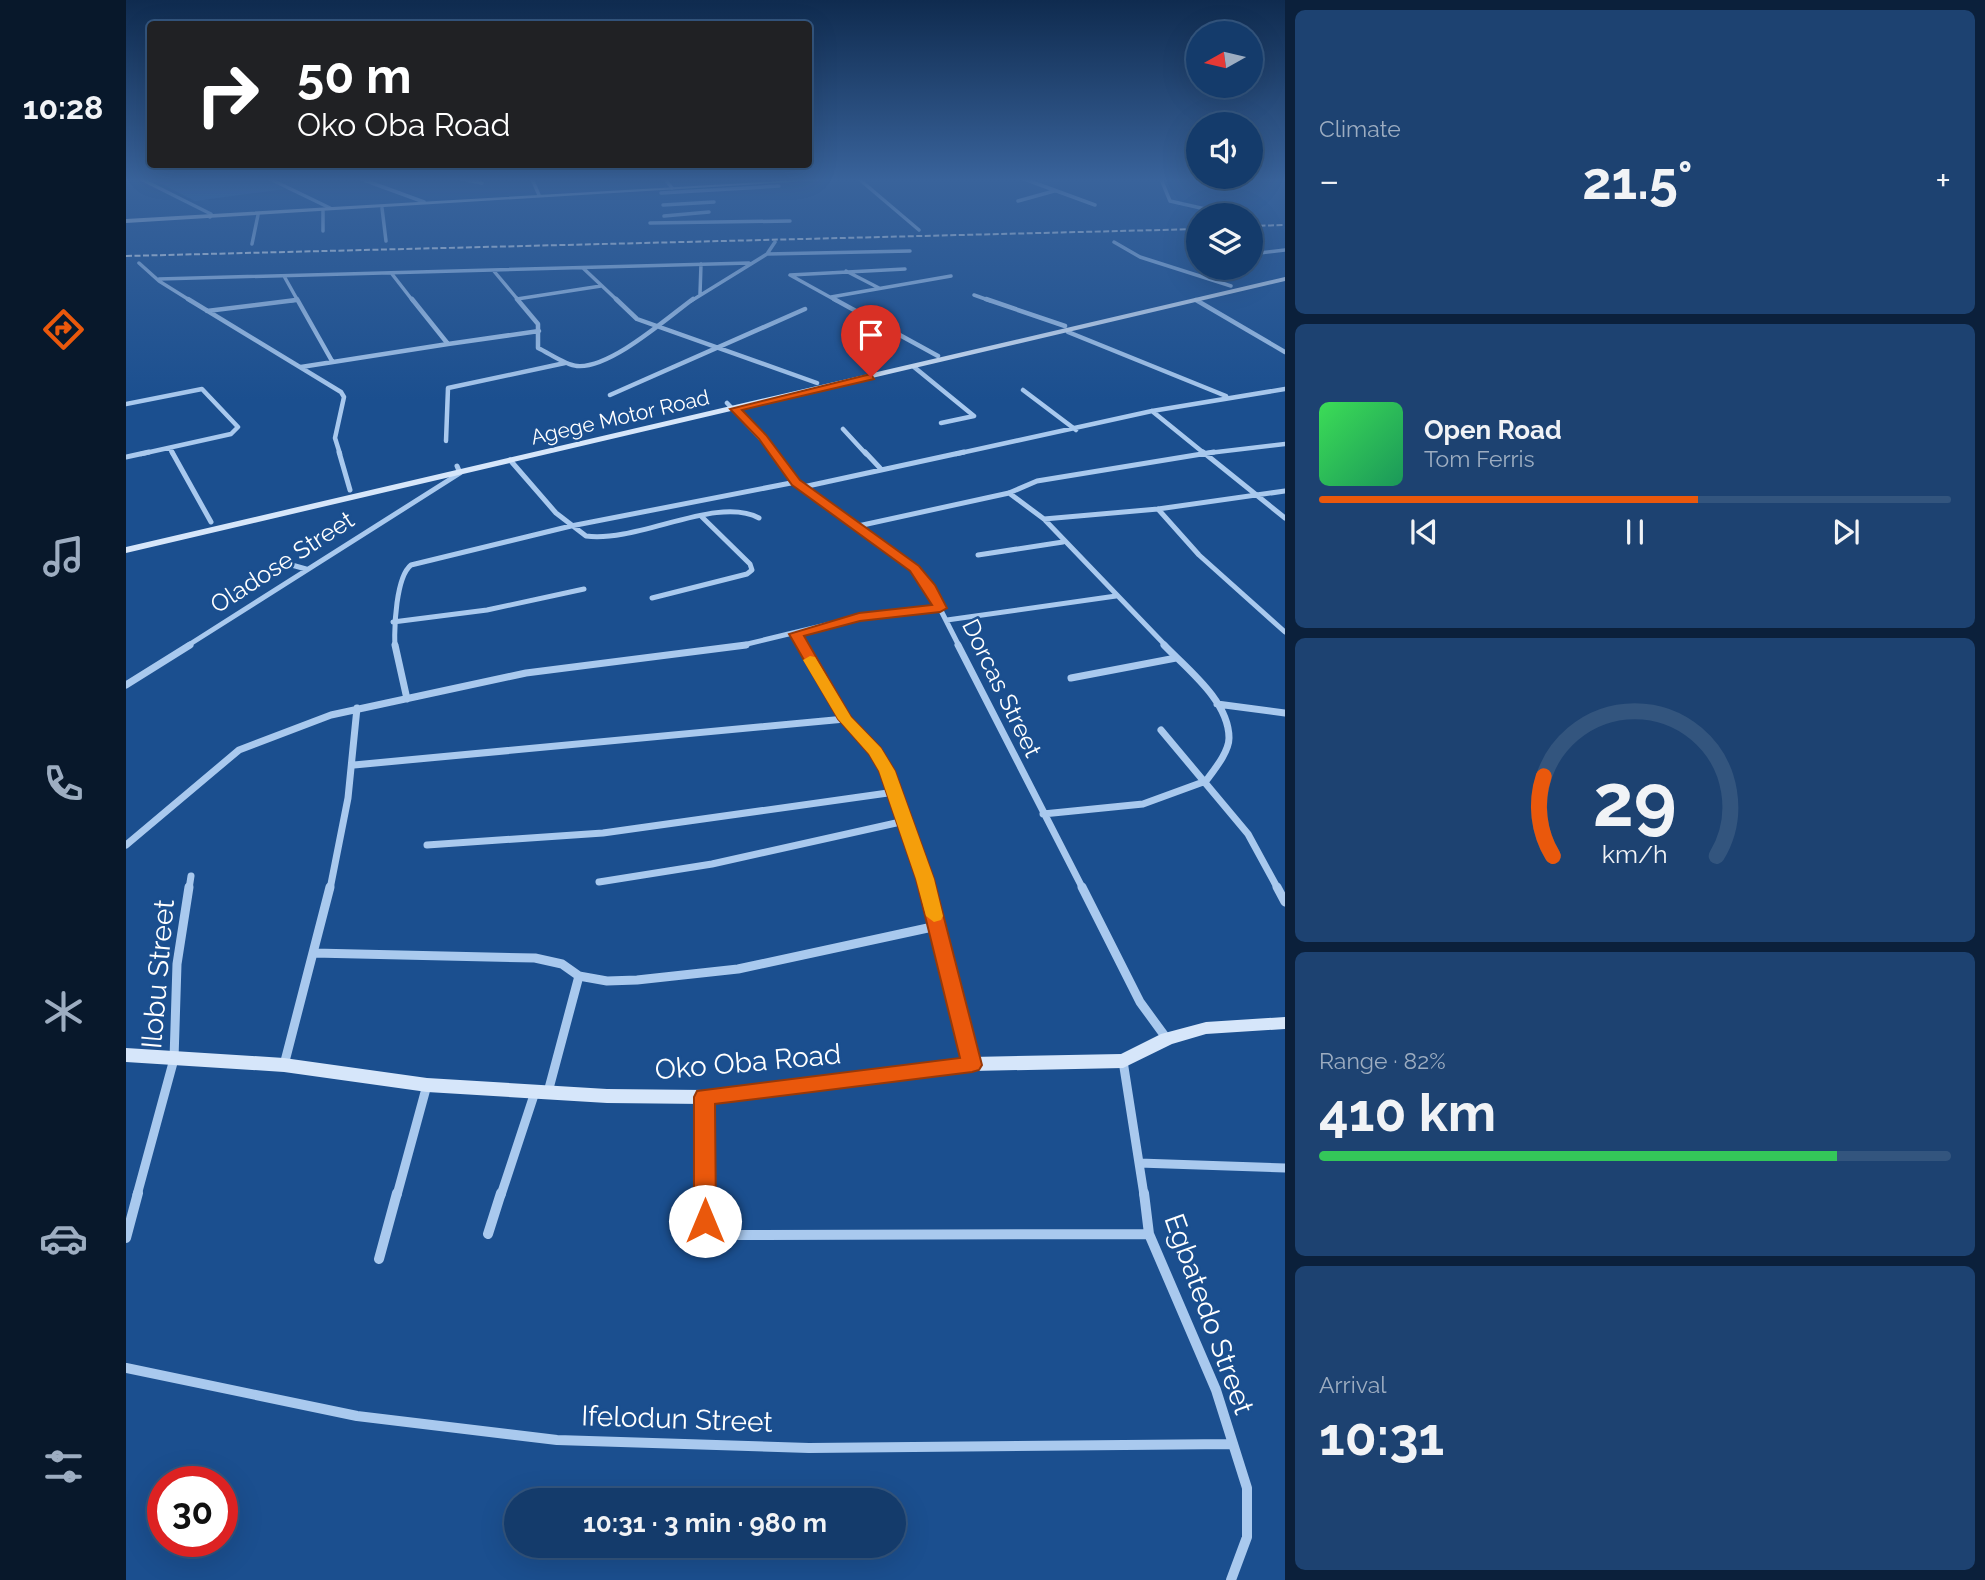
<!DOCTYPE html>
<meta charset="utf-8">
<style>
:root{--surface:#143b6b;--page:#1d4271;--text:#f1f3f6;--muted:#9dadc1;--line:#33557e;--accent:#ea580c}
body{margin:0;font-family:Raleway,sans-serif;background:var(--page);color:var(--text);height:100vh;display:flex;flex-direction:column;font-size:26px;white-space:nowrap}
*{box-sizing:border-box;margin:0}
p{font-size:23px;color:var(--muted)}
.icon{flex:none;width:38px;height:38px;fill:none;stroke:currentColor;stroke-width:2;stroke-linecap:round;stroke-linejoin:round}
.map{position:relative;flex:1;overflow:hidden}
.drawer{display:flex;flex-direction:column;gap:10px;padding:10px;background:#0b203b;width:700px}
.drawer>*{flex:none}
.guide{position:absolute;left:21px;top:21px;width:665px;height:147px;border-radius:7px;box-shadow:0 7px 28px #0002,0 0 0 2px var(--line);background:#202124;color:#fff;overflow:hidden}
.needle{width:46px;rotate:262deg}
.controls{position:absolute;left:1060px;top:21px;display:grid;gap:14px}
.controls a{display:grid;place-items:center;width:77px;height:77px;border-radius:50%;background:var(--surface);box-shadow:0 7px 28px #0002,0 0 0 2px var(--line);font-size:35px}
.speed{position:absolute;left:21px;top:1466px;display:flex;gap:14px;font-size:35px;font-weight:700;text-align:center}
.speed>*{display:grid;place-content:center;width:91px;height:91px;border-radius:50%;background:var(--surface);box-shadow:0 7px 28px #0002,0 0 0 2px var(--line);line-height:1}
.speed .limit{border:10px solid #d22;background:#fff;color:#111}
.pin{position:absolute;display:grid;place-items:center;width:60px;height:60px;color:#fff;margin:-72px -30px;border-radius:50% 50% 50% 0;rotate:-45deg;box-shadow:0 0 7px #0007}
.pin .icon{rotate:45deg}
.me{position:absolute;width:77px;margin:-38px;rotate:0deg;stroke-linejoin:round;filter:drop-shadow(0 0 5px #0008)}
.turn{display:flex;align-items:center;gap:24px;height:147px;padding:0 35px;font-size:32px}
.turn .icon{width:91px;height:91px;stroke-width:2.5}
.turn b{display:block;font-size:49px;line-height:60px}
.big{font-size:52px;font-weight:700;line-height:1.1}
.drawer .widget{flex:1;display:flex;flex-direction:column;justify-content:center;gap:10px;min-width:0;padding:0 24px;border-radius:10px;background:var(--page)}
.drawer .dial{align-items:center;gap:0}
.dial svg{height:182px;overflow:visible;fill:none;stroke:var(--line);stroke-width:7;stroke-linecap:round;text-anchor:middle}
.dial text{fill:var(--text);stroke:none}
.song{display:flex;align-items:center;gap:21px}
.cover{width:84px;height:84px;border-radius:10px;background:linear-gradient(135deg,hsl(130 70% 55%),hsl(150 70% 35%))}
.played{height:7px;border-radius:4px;background:linear-gradient(90deg,var(--accent) 60%,var(--line) 60%)}
.keys{display:flex;justify-content:space-around;direction:ltr}
.heat{display:flex;justify-content:space-between;align-items:center;font-size:38px;direction:ltr}
.charge{height:10px;border-radius:5px;background:linear-gradient(90deg,#34c759 82%,var(--line) 0)}
.trip{position:absolute;left:378px;top:1488px;width:402px;height:70px;border-radius:35px;background:var(--surface);box-shadow:0 7px 28px #0002,0 0 0 2px var(--line);font-weight:700;line-height:70px;text-align:center}
main{display:flex;flex:1;min-height:0}
.tab-bar{display:flex;flex-direction:column;width:126px;justify-content:space-around;align-items:center;background:#08182b;color:var(--muted)}
.tab-bar .icon{width:49px;height:49px}
.tab-bar .selected{color:var(--accent)}
.tab-bar b{font-size:32px;color:var(--text)}
.map>svg:first-child{display:block}
</style>
<main>
<nav class="tab-bar">
<b>10:28</b>
<svg class="icon selected" aria-label="directions" viewBox="0 0 24 24"><path d="M12 3l9 9-9 9-9-9zM9 14v-3h6M13 9l2 2-2 2"/></svg>
<svg class="icon" aria-label="music" viewBox="0 0 24 24"><path d="M9 18V5l10-2v13"/><circle cx="6" cy="18" r="3"/><circle cx="16" cy="16" r="3"/></svg>
<svg class="icon" aria-label="phone" viewBox="0 0 24 24"><path d="M5 4h4l2 5-3 2q2 4 5 5l2-3 5 2v4C11 20 4 13 5 4z"/></svg>
<svg class="icon" aria-label="climate" viewBox="0 0 24 24"><path d="M12 3v18M4 7l16 10M4 17L20 7"/></svg>
<svg class="icon" aria-label="car" viewBox="0 0 24 24"><path d="M5 17H2v-5l4-1 3-4h7l3 4 3 1v5h-3M9 17h6M6 11h13"/><circle cx="7" cy="17" r="2"/><circle cx="17" cy="17" r="2"/></svg>
<svg class="icon" aria-label="filters" viewBox="0 0 24 24"><path d="M4 7h16M4 17h16"/><circle cx="9" cy="7" r="2"/><circle cx="15" cy="17" r="2"/></svg>
</nav>
<div class="map">
<svg width="1159" height="1580" viewBox="0 0 1159 1580">
<rect width="100%" height="100%" fill="#1b4f8f"/>
<path fill="#2e69ad" d="M 26,179 L 141,179 L 159,189 L 69,201 Z"/>
<g fill="none" stroke-linecap="round" stroke-linejoin="round">
<path stroke="#a9c9ee" stroke-width="3.5" d="M 15,179 L 85,214 L 84,217
M 144,179 L 204,208
M 235,179 L 298,202
M 335,179 L 356,183
M 406,179 L 413,195
M 539,179 L 546,188
M 733,179 L 793,230
M 898,179 L 969,205
M 1035,179 L 1044,201 L 1088,211
M 535,193 L 653,186
M 892,201 L 928,191
M 537,205 L 588,202
M 256,208 L 260,241
M 197,211 L 197,231
M 538,216 L 583,212
M 524,223 L 664,221
M 1067,241 L 1073,243
M 988,242 L 1014,257 L 1105,286
M 126,244 L 132,215
M 641,254 L 784,251
M 1125,254 L 1159,250
M 13,263 L 33,281 L 65,301
M 457,268 L 492,301
M 367,270 L 393,301
M 720,271 L 753,288
M 266,274 L 287,301
M 158,276 L 172,301
M 33,279 L 623,263
M 574,294 L 575,264
M 848,295 L 865,301
M 705,297 L 825,276
M 391,299 L 475,286
M 164,301 L 170,300
M 565,301 L 641,254 L 649,242
M 711,301 L 664,275 L 779,269"/>
<path stroke="#a9c9ee" stroke-width="4.5" d="M 62,299 L 215,392 L 218,397 L 209,438 L 214,454
M 171,299 L 206,361
M 286,299 L 322,344 L 413,331
M 391,299 L 412,324 L 412,348 C 423,353 439,365 451,366 C 484,369 541,318 567,299
M 490,299 L 511,319 L 691,383
M 708,299 L 812,356
M 860,299 L 939,326
M 1070,300 L 1159,352
M 81,311 L 170,300
M 942,332 L 1100,396
M 175,367 L 322,344
M 788,367 L 848,416 L 815,423
M 897,390 L 950,430
M 484,395 L 679,309
M 601,403 L 649,454
M 0,404 L 76,389 L 112,427 L 105,434 L 15,454
M 1026,411 L 1079,454
M 717,429 L 740,454
M 320,441 L 322,388 L 439,363
M 44,448 L 47,454
M 830,454 L 1026,411 L 1159,389
M 1074,454 L 1159,444"/>
<path stroke="#a9c9ee" stroke-width="5" d="M 46,452 L 85,522
M 213,452 L 224,490
M 647,452 L 670,482 L 771,554 L 802,585 L 833,646
M 739,452 L 754,468
M 1077,452 L 1159,518
M 0,457 L 23,452
M 384,460 L 430,513 L 460,536 C 512,543 591,495 633,518
M 677,487 L 838,452
M 883,493 L 918,519 L 1040,646
M 1032,509 L 1073,555 L 1159,632
M 918,519 L 1032,509 L 1159,491
M 732,526 L 883,493 L 911,481 L 1088,452
M 852,555 L 937,542
M 155,562 L 180,569
M 526,598 L 621,574 L 626,570 L 624,564 L 575,516
M 821,620 L 990,596
M 267,622 L 361,610 L 458,589
M 670,634 L 677,646
M 61,646 L 334,473 L 331,466
M 269,646 C 268,627 270,577 285,565 L 445,526 L 670,482
M 613,646 L 733,617 L 814,608"/>
<path stroke="#a9c9ee" stroke-width="7" d="M 269,645 L 281,699
M 676,645 L 719,719 L 750,752 L 761,771 L 802,889
M 832,645 L 957,889
M 945,678 L 1050,658
M 0,685 L 64,645
M 1091,704 L 1159,713
M 1035,730 L 1122,834 L 1152,889
M 228,765 L 719,719
M 917,814 L 1017,804 L 1080,781 C 1088,770 1103,752 1103,738 C 1103,701 1061,669 1038,645
M 0,845 L 113,750 L 205,715 L 400,673 L 620,645
M 301,845 L 477,833 L 769,792
M 473,882 L 586,864 L 779,821
M 63,889 L 65,876
M 204,889 L 222,798 L 231,708"/>
<path stroke="#a9c9ee" stroke-width="9" d="M 801,887 L 846,1064
M 956,887 L 1014,1002 L 1041,1039
M 1151,887 L 1159,902
M 188,953 L 409,958 L 436,964 L 453,976 L 481,981 L 511,980 L 612,969 L 811,926
M 997,1061 L 1018,1195
M 158,1065 L 204,887
M 422,1092 L 453,976
M 578,1097 L 579,1195
M 1013,1163 L 1159,1168
M 11,1195 L 48,1059 L 51,964 L 63,887
M 271,1195 L 301,1085
M 375,1195 L 409,1092"/>
<path stroke="#a9c9ee" stroke-width="10" d="M 579,1193 L 579,1221 L 586,1232 L 602,1235 L 1023,1234
M 1018,1193 L 1023,1234 L 1090,1390 L 1121,1488 L 1121,1537 L 1105,1580
M 362,1234 L 375,1193
M 0,1238 L 12,1193
M 253,1259 L 271,1193
M 0,1368 L 231,1416 L 431,1440 L 683,1448 L 1106,1444"/>
<path fill="#d6e6fa" fill-rule="evenodd" d="M 688,179 L 714,179 L 0,223 L 0,219 Z
M 1159,277 L 1159,281 L 0,553 L 0,547 Z
M 1159,1017 L 1159,1029 L 1080,1034 L 1046,1044 L 997,1068 L 846,1071 L 578,1104 L 481,1103 L 301,1092 L 158,1072 L 0,1062 L 0,1048 L 158,1058 L 301,1078 L 481,1089 L 578,1090 L 846,1057 L 995,1054 L 1035,1034 L 1080,1022 Z"/>
<path stroke="#fff" stroke-width="2" stroke-dasharray="6 2.5" stroke-linecap="butt" d="M 1125,226 L 1159,225
M 0,256 L 1073,229"/>
</g>
<linearGradient id="sky" x2="0" y2="1"><stop stop-color="#0f2b4f"/><stop offset="0.45" stop-color="#39639b"/><stop offset="1" stop-color="#39639b" stop-opacity="0"/></linearGradient>
<rect width="1159" height="400" fill="url(#sky)"/>
<path fill="#ea580c" stroke="#983908" stroke-width="2" d="M 745,374 L 748,379 L 616,410 L 640,435 L 674,480 L 793,566 L 809,585 L 821,608 L 814,612 L 734,621 L 678,636 L 725,717 L 755,748 L 769,771 L 808,879 L 856,1065 L 853,1070 L 846,1072 L 589,1104 L 590,1221 L 587,1228 L 579,1231 L 571,1228 L 568,1221 L 568,1097 L 571,1091 L 834,1058 L 790,879 L 753,771 L 743,754 L 712,719 L 663,634 L 733,613 L 806,605 L 784,571 L 666,485 L 633,439 L 604,409 Z"/>
<path fill="#f59e0b" d="M 684,656 L 689,657 L 725,717 L 755,748 L 769,771 L 808,879 L 817,916 L 815,920 L 808,922 L 800,916 L 790,879 L 753,771 L 743,754 L 712,719 L 677,660 Z"/>
<g text-anchor="middle" dominant-baseline="central" stroke-width="5" stroke-linejoin="round" paint-order="stroke">
<g font-size="21" fill="#fff" stroke="#1b4f8f">
<text transform="translate(494 417) rotate(-13)">Agege Motor Road</text>
</g>
<g font-size="24" fill="#fff" stroke="#1b4f8f">
<text transform="translate(156 562) rotate(-33)">Oladose Street</text>
<text transform="translate(876 688) rotate(64)">Dorcas Street</text>
</g>
<g font-size="28" fill="#fff" stroke="#1b4f8f">
<text transform="translate(32 974) rotate(-85)">Ilobu Street</text>
<text transform="translate(622 1062) rotate(-5)">Oko Oba Road</text>
<text transform="translate(1083 1314) rotate(70)">Egbatedo Street</text>
<text transform="translate(551 1419) rotate(2)">Ifelodun Street</text>
</g>
</g>
</svg>
<div class="controls">
<a><svg class="needle" viewBox="-14 -14 28 28"><path d="M0-13l5 13h-10z" fill="#e53935"/><path d="M0 13l5-13h-10z" fill="#9dadc1"/></svg></a>
<a><svg class="icon" aria-label="sound" viewBox="0 0 24 24"><path d="M4 9h4l5-4v14l-5-4H4zM17 9q2 3 0 6"/></svg></a>
<a><svg class="icon" aria-label="layers" viewBox="0 0 24 24"><path d="M12 4l9 5-9 5-9-5zM3 14l9 5 9-5"/></svg></a>
</div>
<div class="speed"><div class="limit">30</div></div>
<div class="pin" style="left:745px;top:377px;background:#d93025"><svg class="icon" aria-label="arrive" viewBox="0 0 24 24"><path d="M6 21V4h12l-3 4 3 4H6"/></svg></div>
<svg class="me" style="left:579px;top:1221px" viewBox="-20 -20 40 40"><circle r="19" fill="#fff"/><path d="M0-13L10 11 0 6-10 11z" fill="#ea580c"/></svg>
<div class="trip">10:31 · 3 min · 980 m</div>
<div class="guide">
<div class="turn"><svg class="icon" aria-label="right" viewBox="0 0 24 24"><path d="M7 20v-9h11M14 6l5 5-5 5"/></svg><div><b>50 m</b>Oko Oba Road</div></div>
</div>
</div>
<section class="drawer">
<div class="widget"><p>Climate</p>
<div class="heat"><a>−</a><b class="big">21.5°</b><a>+</a></div>
</div>
<div class="widget">
<div class="song"><i class="cover"></i><div><b>Open Road</b><p>Tom Ferris</p></div></div>
<div class="played"></div>
<div class="keys"><svg class="icon" aria-label="previous" viewBox="0 0 24 24"><path d="M18 5L8 12l10 7zM5 5v14"/></svg><svg class="icon" aria-label="pause" viewBox="0 0 24 24"><path d="M8 5v14M16 5v14"/></svg><svg class="icon" aria-label="next" viewBox="0 0 24 24"><path d="M6 5l10 7-10 7zM19 5v14"/></svg></div>
</div>
<div class="widget dial"><svg viewBox="0 0 100 80">
<path d="M14 69A42 42 0 1 1 86 69"/>
<path d="M14 69A42 42 0 0 1 10 34" stroke="#ea580c"/>
<text x="50" y="56" font-size="32" font-weight="700">29</text>
<text x="50" y="72" font-size="11">km/h</text>
</svg></div>
<div class="widget"><p>Range · 82%</p><b class="big">410 km</b><div class="charge"></div></div>
<div class="widget"><p>Arrival</p><b class="big">10:31</b></div>
</section>
</main>
